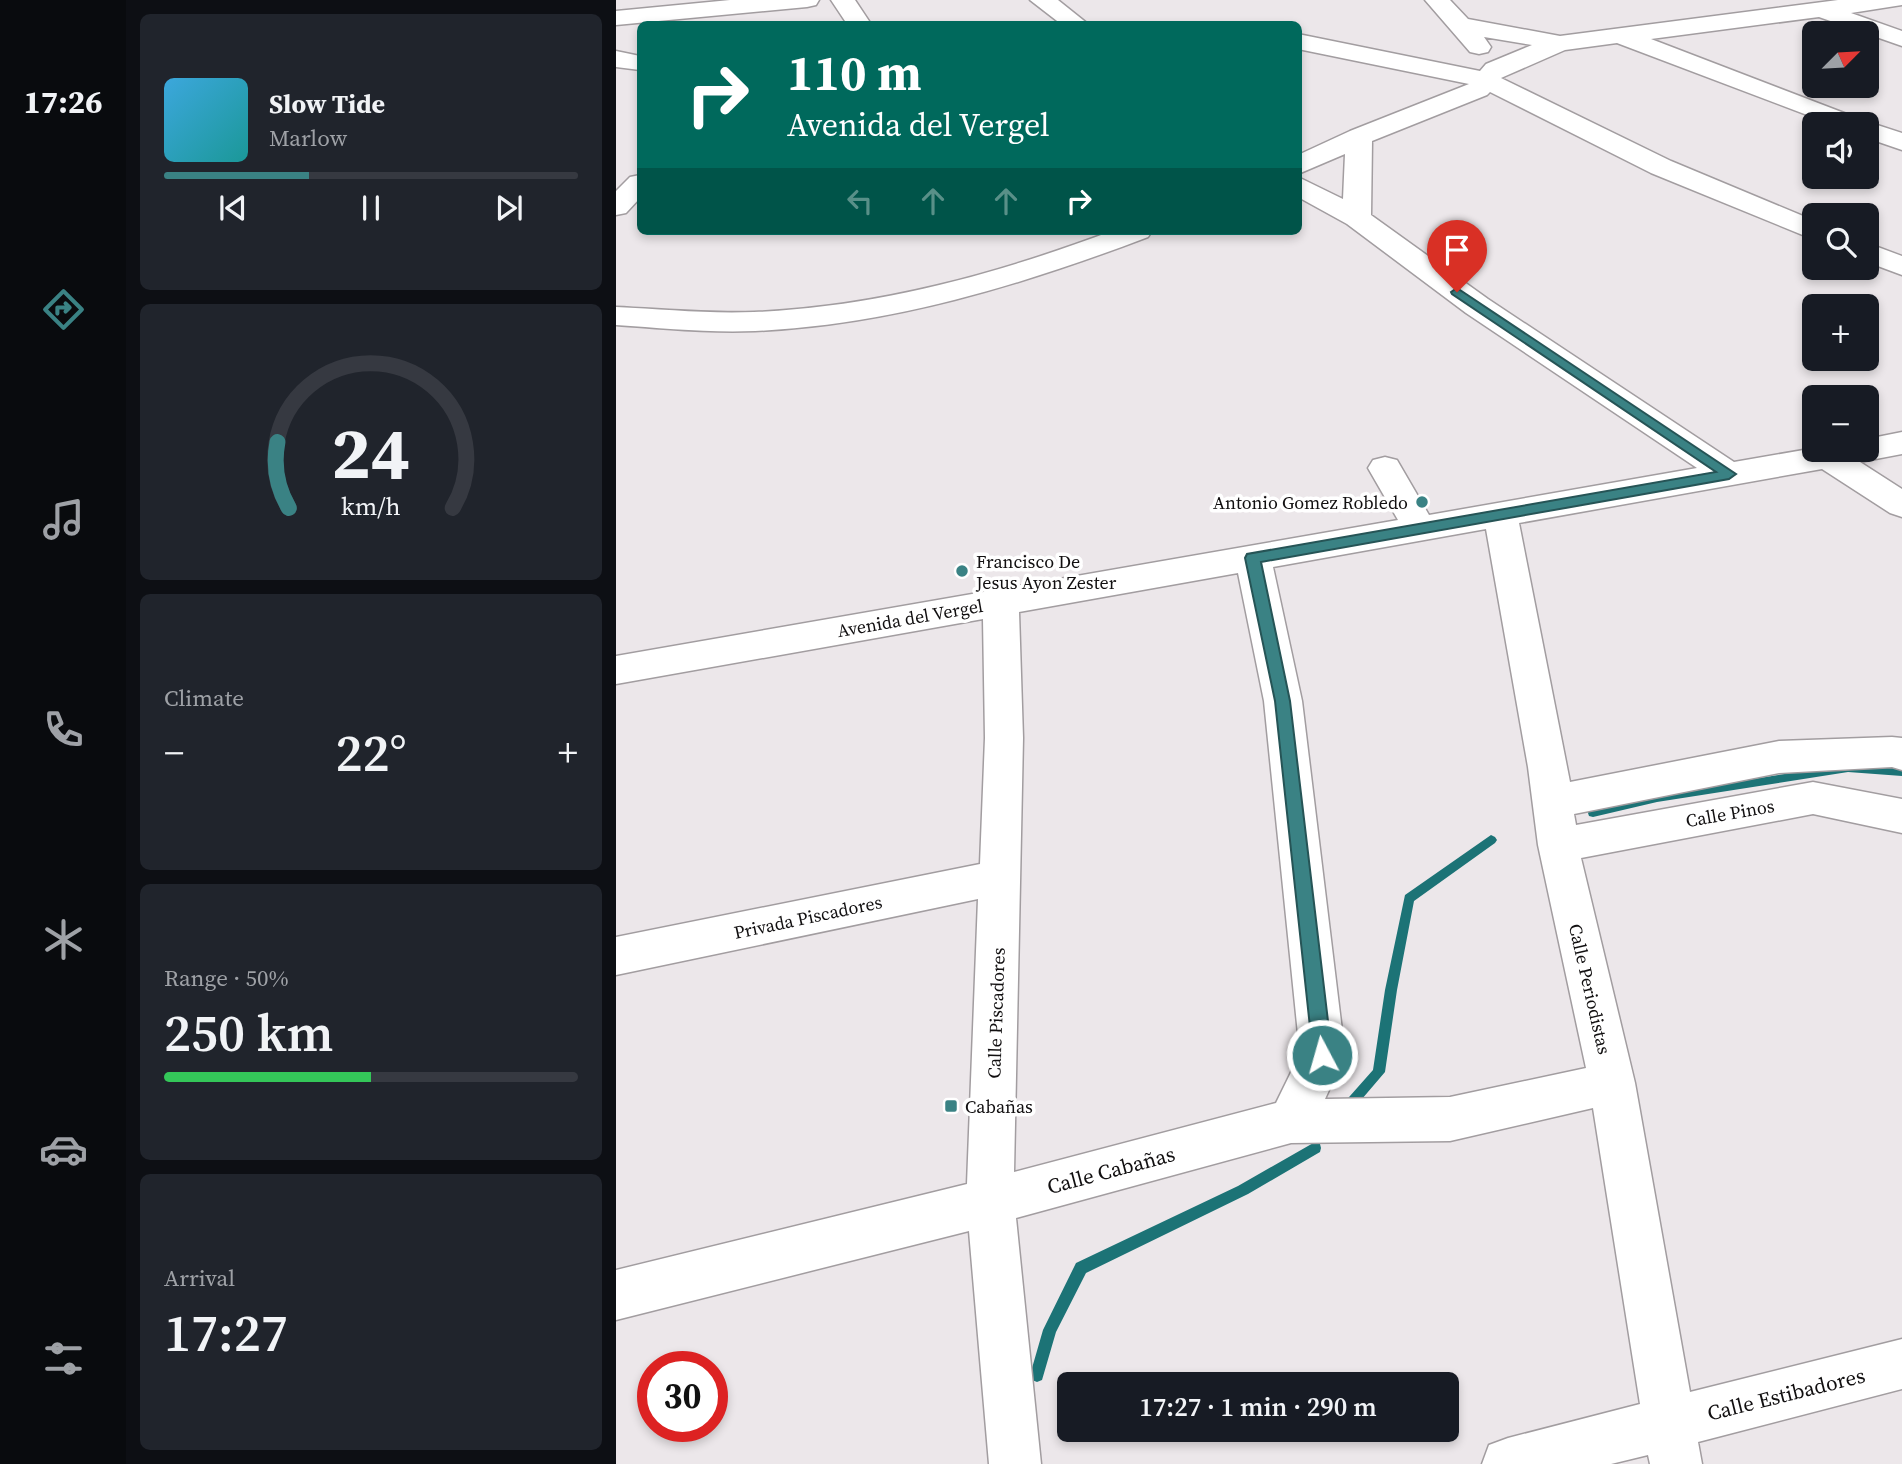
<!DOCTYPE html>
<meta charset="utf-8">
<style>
:root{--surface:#171b24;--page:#20242c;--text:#f1f3f6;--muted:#9ea1a6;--line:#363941;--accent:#3a8284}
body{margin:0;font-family:"Source Serif 4",serif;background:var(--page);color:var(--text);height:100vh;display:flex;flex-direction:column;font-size:26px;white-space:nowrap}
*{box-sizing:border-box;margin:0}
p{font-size:23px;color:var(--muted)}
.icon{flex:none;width:38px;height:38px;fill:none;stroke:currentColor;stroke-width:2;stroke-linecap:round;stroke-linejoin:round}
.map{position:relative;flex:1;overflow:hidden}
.sheet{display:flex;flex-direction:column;gap:14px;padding:14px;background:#0d0f14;width:490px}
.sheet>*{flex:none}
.banner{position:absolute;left:21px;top:21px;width:665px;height:214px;border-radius:10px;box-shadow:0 4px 10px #0003;background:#00695c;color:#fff;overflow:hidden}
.needle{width:46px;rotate:66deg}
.controls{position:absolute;left:1186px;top:21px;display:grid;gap:14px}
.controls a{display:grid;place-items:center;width:77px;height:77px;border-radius:10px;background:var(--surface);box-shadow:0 4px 10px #0003;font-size:35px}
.speed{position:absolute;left:21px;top:1351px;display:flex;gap:14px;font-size:35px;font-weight:700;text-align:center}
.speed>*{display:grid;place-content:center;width:91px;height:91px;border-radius:50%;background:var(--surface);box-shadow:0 4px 10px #0003;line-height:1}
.speed .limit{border:10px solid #d22;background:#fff;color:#111}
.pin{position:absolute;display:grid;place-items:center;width:60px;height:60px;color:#fff;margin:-72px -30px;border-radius:50% 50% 50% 0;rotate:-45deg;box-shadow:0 0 7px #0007}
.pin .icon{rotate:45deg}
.me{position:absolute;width:77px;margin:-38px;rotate:354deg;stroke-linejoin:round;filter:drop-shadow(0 0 5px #0008)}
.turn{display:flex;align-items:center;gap:24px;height:147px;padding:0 35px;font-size:32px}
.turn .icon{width:91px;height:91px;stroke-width:2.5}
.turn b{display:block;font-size:49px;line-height:60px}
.lanes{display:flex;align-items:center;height:66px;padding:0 35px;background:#0003;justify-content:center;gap:35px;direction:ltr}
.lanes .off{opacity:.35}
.big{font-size:52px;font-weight:600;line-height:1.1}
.sheet .widget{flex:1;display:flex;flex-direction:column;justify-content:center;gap:10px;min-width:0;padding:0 24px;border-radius:10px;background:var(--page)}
.sheet .dial{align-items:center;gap:0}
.dial svg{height:182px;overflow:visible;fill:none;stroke:var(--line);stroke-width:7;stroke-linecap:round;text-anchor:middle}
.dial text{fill:var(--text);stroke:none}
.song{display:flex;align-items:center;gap:21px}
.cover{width:84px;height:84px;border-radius:10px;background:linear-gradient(135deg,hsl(200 70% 55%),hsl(180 70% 35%))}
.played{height:7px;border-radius:4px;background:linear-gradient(90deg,var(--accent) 35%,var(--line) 35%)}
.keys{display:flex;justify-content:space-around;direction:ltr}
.heat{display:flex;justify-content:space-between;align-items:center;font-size:38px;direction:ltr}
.charge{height:10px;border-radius:5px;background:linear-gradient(90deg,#34c759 50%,var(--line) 0)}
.trip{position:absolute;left:441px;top:1372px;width:402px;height:70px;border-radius:10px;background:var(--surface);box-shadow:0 4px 10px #0003;font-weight:600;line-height:70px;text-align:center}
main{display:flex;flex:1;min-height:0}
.tabs{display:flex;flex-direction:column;width:126px;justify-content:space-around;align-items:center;background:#090b0e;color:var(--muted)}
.tabs .icon{width:49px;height:49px}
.tabs .selected{color:var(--accent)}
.tabs b{font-size:32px;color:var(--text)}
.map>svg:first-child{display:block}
</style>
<main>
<nav class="tabs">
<b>17:26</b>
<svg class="icon selected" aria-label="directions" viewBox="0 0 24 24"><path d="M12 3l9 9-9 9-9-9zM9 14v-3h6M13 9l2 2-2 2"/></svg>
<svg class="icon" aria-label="music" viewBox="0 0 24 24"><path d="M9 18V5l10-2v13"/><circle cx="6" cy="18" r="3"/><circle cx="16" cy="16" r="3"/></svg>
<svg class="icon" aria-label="phone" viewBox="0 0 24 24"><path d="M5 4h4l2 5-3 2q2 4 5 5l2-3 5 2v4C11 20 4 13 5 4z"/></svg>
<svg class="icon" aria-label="climate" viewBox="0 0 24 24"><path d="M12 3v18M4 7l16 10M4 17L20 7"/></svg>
<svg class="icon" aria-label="car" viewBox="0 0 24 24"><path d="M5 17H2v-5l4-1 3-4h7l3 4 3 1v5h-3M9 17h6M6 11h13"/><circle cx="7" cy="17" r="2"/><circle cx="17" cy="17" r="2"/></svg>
<svg class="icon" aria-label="filters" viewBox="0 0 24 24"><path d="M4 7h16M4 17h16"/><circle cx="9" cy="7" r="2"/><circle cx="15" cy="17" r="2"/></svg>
</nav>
<section class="sheet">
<div class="widget">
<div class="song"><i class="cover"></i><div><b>Slow Tide</b><p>Marlow</p></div></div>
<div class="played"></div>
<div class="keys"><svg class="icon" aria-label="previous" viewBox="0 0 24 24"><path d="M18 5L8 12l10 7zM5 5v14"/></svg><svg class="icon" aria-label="pause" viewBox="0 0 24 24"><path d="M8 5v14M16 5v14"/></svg><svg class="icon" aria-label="next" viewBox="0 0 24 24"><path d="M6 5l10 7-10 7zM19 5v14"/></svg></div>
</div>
<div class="widget dial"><svg viewBox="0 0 100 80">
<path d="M14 69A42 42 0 1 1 86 69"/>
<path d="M14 69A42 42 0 0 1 9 40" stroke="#3a8284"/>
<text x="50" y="56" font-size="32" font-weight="700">24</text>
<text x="50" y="72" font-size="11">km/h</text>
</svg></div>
<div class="widget"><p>Climate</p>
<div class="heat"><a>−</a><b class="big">22°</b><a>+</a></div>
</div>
<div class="widget"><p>Range · 50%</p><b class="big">250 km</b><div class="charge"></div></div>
<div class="widget"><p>Arrival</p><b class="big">17:27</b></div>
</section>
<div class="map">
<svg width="1286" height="1464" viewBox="0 0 1286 1464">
<rect width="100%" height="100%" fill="#ece7ea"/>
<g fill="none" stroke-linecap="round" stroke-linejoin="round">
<path fill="#1c7376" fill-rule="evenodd" d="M 1232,764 L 1286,768 L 1286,776 L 1232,772 L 1041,802 L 977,817 L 973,816 L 972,813 L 973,810 L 977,809 L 1041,794 Z
M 875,835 L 879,837 L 881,840 L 879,843 L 798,901 L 781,990 L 769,1072 L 734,1113 L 730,1115 L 726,1113 L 724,1109 L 726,1105 L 757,1070 L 769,990 L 789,895 Z
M 699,1142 L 704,1144 L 705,1148 L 704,1152 L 632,1194 L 470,1273 L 440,1332 L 426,1380 L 421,1382 L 416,1380 L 414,1375 L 427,1330 L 460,1263 L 622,1186 Z"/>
<defs>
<path id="minor" d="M 114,0 L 203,0 L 200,5 L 191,7 L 0,25 L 0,11 Z
M 215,0 L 239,0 L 255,24 L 231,24 Z
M 414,0 L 442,0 L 472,24 L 445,24 Z
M 809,0 L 834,0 L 852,19 L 944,36 L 1222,0 L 1286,0 L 1286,5 L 1235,13 L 1286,31 L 1286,46 L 1203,17 L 1035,39 L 1249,121 L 1286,133 L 1286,150 L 1251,138 L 1251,124 L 1215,124 L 1001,43 L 949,50 L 885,78 L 1055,161 L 1199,221 L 1199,240 L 1035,173 L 874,92 L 871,95 L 756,141 L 755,215 L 872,299 L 1118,462 L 1199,448 L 1251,450 L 1251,439 L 1286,432 L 1286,454 L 1244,462 L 1286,489 L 1286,517 L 1274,513 L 1206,469 L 903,523 L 954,782 L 1163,741 L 1276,737 L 1286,738 L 1286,770 L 1276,767 L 1163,773 L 958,814 L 960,825 L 1197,782 L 1286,799 L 1286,833 L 1197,814 L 965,858 L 1019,1083 L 1074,1392 L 1286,1339 L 1286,1389 L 1082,1442 L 1086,1464 L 1034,1464 L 1032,1455 L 995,1464 L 866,1464 L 873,1445 L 892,1438 L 1024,1404 L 977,1108 L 834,1141 L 675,1143 L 400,1218 L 425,1464 L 373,1464 L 353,1231 L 0,1320 L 0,1270 L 351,1184 L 362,899 L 0,975 L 0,937 L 364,864 L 369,738 L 367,619 L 0,684 L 0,656 L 782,520 L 752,468 L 757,460 L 769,457 L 781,460 L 813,515 L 1081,468 L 850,313 L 731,224 L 682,197 L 682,177 L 727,199 L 729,154 L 682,174 L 682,155 L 734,131 L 853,84 L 682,49 L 682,34 L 864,71 L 870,64 L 916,45 L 868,37 L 875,47 L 872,52 L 863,54 L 854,52 ZM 870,529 L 912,767 L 922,845 L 970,1068 L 834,1097 L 709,1099 L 729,1055 L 686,701 L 657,567 ZM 622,573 L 648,701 L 684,1054 L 660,1103 L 398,1172 L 407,738 L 403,612 Z
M 0,51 L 24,56 L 24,70 L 0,67 Z
M 24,175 L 24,198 L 10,213 L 0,215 L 0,191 L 14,177 Z
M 496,231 L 536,231 L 532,237 C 406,285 274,325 139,331 C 92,333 46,328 0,325 L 0,307 C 46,309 92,314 138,312 C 261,307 381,274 496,231 Z
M 1251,243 L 1286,256 L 1286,275 L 1251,262 Z"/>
</defs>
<use href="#minor" stroke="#a29da0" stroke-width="3"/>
<use href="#minor" fill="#fff" fill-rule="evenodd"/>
</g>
<path fill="#3a8284" stroke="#265456" stroke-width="2" d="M 841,288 L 1120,474 L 1113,479 L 645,562 L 674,701 L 716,1055 L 713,1061 L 706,1064 L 700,1061 L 697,1055 L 659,701 L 629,558 L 631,554 L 1100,472 L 836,294 L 835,292 Z"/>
<g fill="#3a8284" stroke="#fff" stroke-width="2.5">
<circle cx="806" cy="502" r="7"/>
<circle cx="346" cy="571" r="7"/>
<rect x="328" y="1099" width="14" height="14" rx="3.5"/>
</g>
<g text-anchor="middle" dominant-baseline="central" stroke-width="7" stroke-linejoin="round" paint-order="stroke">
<g font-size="18" fill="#110f10" stroke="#fff" text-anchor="start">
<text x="792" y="502" text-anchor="end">Antonio Gomez Robledo</text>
<text x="360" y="561">Francisco De<tspan x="360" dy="21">Jesus Ayon Zester</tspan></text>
<text x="349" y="1106">Cabañas</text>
</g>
<g font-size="18" fill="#110f10" stroke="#fff">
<text transform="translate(294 618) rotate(-10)">Avenida del Vergel</text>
<text transform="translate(1114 813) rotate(-10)">Calle Pinos</text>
<text transform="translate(192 917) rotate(-12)">Privada Piscadores</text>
<text transform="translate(974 989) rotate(77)">Calle Periodistas</text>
<text transform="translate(380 1013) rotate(-88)">Calle Piscadores</text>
</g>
<g font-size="21" fill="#110f10" stroke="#fff">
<text transform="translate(495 1170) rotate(-15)">Calle Cabañas</text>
<text transform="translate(1170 1394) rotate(-14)">Calle Estibadores</text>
</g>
</g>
</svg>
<div class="controls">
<a><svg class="needle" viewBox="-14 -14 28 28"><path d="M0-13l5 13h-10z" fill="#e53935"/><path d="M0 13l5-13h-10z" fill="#9ea1a6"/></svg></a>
<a><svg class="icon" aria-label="sound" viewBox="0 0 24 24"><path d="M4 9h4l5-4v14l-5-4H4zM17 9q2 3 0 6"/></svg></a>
<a><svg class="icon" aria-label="search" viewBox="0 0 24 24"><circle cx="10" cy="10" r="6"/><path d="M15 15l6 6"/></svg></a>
<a>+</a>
<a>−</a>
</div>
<div class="speed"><div class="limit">30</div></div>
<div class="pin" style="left:841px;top:292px;background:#d93025"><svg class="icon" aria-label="arrive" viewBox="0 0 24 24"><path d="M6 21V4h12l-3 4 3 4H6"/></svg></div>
<svg class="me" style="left:706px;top:1055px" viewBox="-20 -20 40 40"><circle r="17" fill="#3a8284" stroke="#fff" stroke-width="3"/><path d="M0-11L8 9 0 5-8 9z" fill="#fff"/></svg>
<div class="trip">17:27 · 1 min · 290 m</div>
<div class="banner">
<div class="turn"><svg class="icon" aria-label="right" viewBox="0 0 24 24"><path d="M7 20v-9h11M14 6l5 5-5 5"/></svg><div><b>110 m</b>Avenida del Vergel</div></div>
<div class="lanes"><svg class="icon off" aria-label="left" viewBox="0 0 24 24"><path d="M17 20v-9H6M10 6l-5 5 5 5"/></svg><svg class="icon off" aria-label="ahead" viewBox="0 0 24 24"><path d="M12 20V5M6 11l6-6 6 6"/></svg><svg class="icon off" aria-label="ahead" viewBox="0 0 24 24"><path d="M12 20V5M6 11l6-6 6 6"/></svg><svg class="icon" aria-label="right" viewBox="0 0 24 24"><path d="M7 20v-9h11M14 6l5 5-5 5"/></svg></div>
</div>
</div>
</main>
